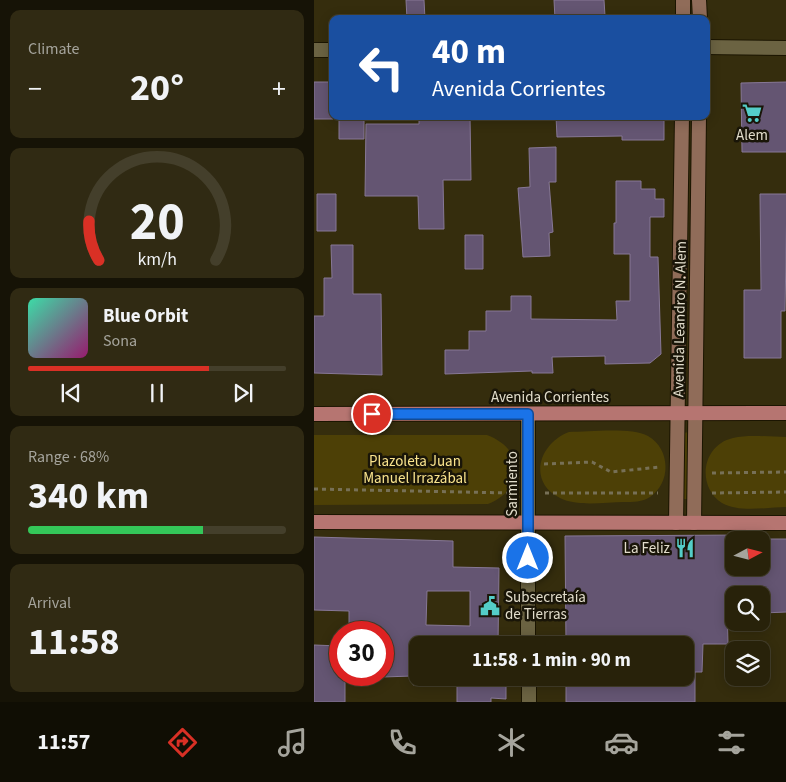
<!DOCTYPE html>
<meta charset="utf-8">
<style>
:root{--surface:#28220a;--page:#302a13;--text:#f1f3f6;--muted:#a5a49c;--line:#443f2b;--accent:#d93025}
body{margin:0;font-family:"Source Sans 3",sans-serif;background:var(--page);color:var(--text);height:100vh;display:flex;flex-direction:column;font-size:19px;white-space:nowrap}
*{box-sizing:border-box;margin:0}
p{font-size:16px;color:var(--muted)}
.icon{flex:none;width:28px;height:28px;fill:none;stroke:currentColor;stroke-width:2;stroke-linecap:round;stroke-linejoin:round}
.map{position:relative;flex:1;overflow:hidden}
.details{display:flex;flex-direction:column;gap:10px;padding:10px;background:#161306;width:314px}
.details>*{flex:none}
.top-card{position:absolute;left:15px;top:15px;width:381px;height:105px;border-radius:10px;box-shadow:0 2px 12px #0003,0 0 0 1px var(--line);background:#1a4fa0;color:#fff;overflow:hidden}
.needle{width:32px;rotate:83deg}
.fabs{position:absolute;left:411px;top:531px;display:grid;gap:10px}
.fabs a{display:grid;place-items:center;width:45px;height:45px;border-radius:10px;background:var(--surface);box-shadow:0 2px 12px #0003,0 0 0 1px var(--line);font-size:25px}
.speed{position:absolute;left:15px;top:621px;display:flex;gap:10px;font-size:25px;font-weight:700;text-align:center}
.speed>*{display:grid;place-content:center;width:65px;height:65px;border-radius:50%;background:var(--surface);box-shadow:0 2px 12px #0003,0 0 0 1px var(--line);line-height:1}
.speed .limit{border:8px solid #d22;background:#fff;color:#111}
.pin{position:absolute;display:grid;place-items:center;width:42px;height:42px;color:#fff;margin:-21px;border:2px solid #fff;border-radius:50%;box-shadow:0 1px 5px #0007}
.me{position:absolute;width:55px;margin:-28px;rotate:0deg;stroke-linejoin:round;filter:drop-shadow(0 0 4px #0008)}
.turn{display:flex;align-items:center;gap:18px;height:105px;padding:0 20px;font-size:22px}
.turn .icon{width:65px;height:65px;stroke-width:2.5}
.turn b{display:block;font-size:35px;line-height:42px}
.big{font-size:38px;font-weight:700;line-height:1.1}
.details .card{flex:1;display:flex;flex-direction:column;justify-content:center;gap:8px;min-width:0;padding:0 18px;border-radius:10px;background:var(--page)}
.details .dial{align-items:center;gap:0}
.dial svg{height:130px;overflow:visible;fill:none;stroke:var(--line);stroke-width:7;stroke-linecap:round;text-anchor:middle}
.dial text{fill:var(--text);stroke:none}
.song{display:flex;align-items:center;gap:15px}
.cover{width:60px;height:60px;border-radius:8px;background:linear-gradient(135deg,hsl(160 70% 55%),hsl(320 70% 35%))}
.played{height:5px;border-radius:2px;background:linear-gradient(90deg,var(--accent) 70%,var(--line) 70%)}
.keys{display:flex;justify-content:space-around;direction:ltr}
.heat{display:flex;justify-content:space-between;align-items:center;font-size:28px;direction:ltr}
.charge{height:8px;border-radius:4px;background:linear-gradient(90deg,#34c759 68%,var(--line) 0)}
.trip{position:absolute;left:95px;top:636px;width:285px;height:50px;border-radius:10px;background:var(--surface);box-shadow:0 2px 12px #0003,0 0 0 1px var(--line);font-weight:700;line-height:50px;text-align:center}
.dock{display:flex;height:80px;justify-content:space-around;align-items:center;background:#100e04;color:var(--muted)}
.dock .icon{width:35px;height:35px}
.dock .selected{color:var(--accent)}
.dock b{font-size:22px;color:var(--text)}
main{display:flex;flex:1;min-height:0}
.map>svg:first-child{display:block}
</style>
<main>
<section class="details">
<div class="card"><p>Climate</p>
<div class="heat"><a>−</a><b class="big">20°</b><a>+</a></div>
</div>
<div class="card dial"><svg viewBox="0 0 100 80">
<path d="M14 69A42 42 0 1 1 86 69"/>
<path d="M14 69A42 42 0 0 1 8 45" stroke="#d93025"/>
<text x="50" y="56" font-size="32" font-weight="700">20</text>
<text x="50" y="72" font-size="11">km/h</text>
</svg></div>
<div class="card">
<div class="song"><i class="cover"></i><div><b>Blue Orbit</b><p>Sona</p></div></div>
<div class="played"></div>
<div class="keys"><svg class="icon" aria-label="previous" viewBox="0 0 24 24"><path d="M18 5L8 12l10 7zM5 5v14"/></svg><svg class="icon" aria-label="pause" viewBox="0 0 24 24"><path d="M8 5v14M16 5v14"/></svg><svg class="icon" aria-label="next" viewBox="0 0 24 24"><path d="M6 5l10 7-10 7zM19 5v14"/></svg></div>
</div>
<div class="card"><p>Range · 68%</p><b class="big">340 km</b><div class="charge"></div></div>
<div class="card"><p>Arrival</p><b class="big">11:58</b></div>
</section>
<div class="map">
<svg width="473" height="702" viewBox="0 0 473 702">
<rect width="100%" height="100%" fill="#352d0d"/>
<path fill="#4d4006" d="M 255,432 C 275,432 317,427 334,436 C 357,449 357,483 336,497 C 328,502 319,502 310,502 C 291,502 264,507 246,498 C 213,482 225,443 255,432 Z
M 376,432 L 376,499 L 368,499 L 368,433 Z
M 0,435 L 173,435 C 211,449 212,489 174,504 L 0,505 Z
M 472,437 L 472,507 C 454,507 425,513 408,503 C 382,486 388,445 419,438 C 435,434 456,437 472,437 Z"/>
<path fill="#645572" stroke="#877896" fill-rule="evenodd" d="M 92,0 L 110,0 L 111,19 L 93,19 Z
M 240,0 L 290,0 L 291,16 L 241,19 Z
M 0,82 L 19,82 L 19,119 L 0,119 Z
M 473,82 L 473,152 L 428,152 L 427,83 Z
M 25,116 L 50,116 L 50,139 L 25,139 Z
M 105,116 L 156,116 L 157,180 L 129,180 L 130,229 L 105,229 L 104,196 L 51,196 L 52,124 L 105,124 Z
M 242,116 L 350,116 L 350,140 L 308,140 L 308,136 L 243,137 Z
M 242,147 L 242,182 L 235,182 L 239,232 L 235,233 L 236,256 L 209,257 L 204,188 L 216,187 L 215,148 Z
M 302,181 L 327,181 L 327,189 L 341,189 L 341,199 L 350,199 L 350,217 L 336,217 L 336,257 L 344,257 L 347,354 L 336,363 L 291,364 L 291,356 L 238,357 L 239,373 L 218,373 L 218,371 L 131,374 L 131,350 L 155,350 L 155,331 L 172,331 L 172,311 L 197,311 L 197,296 L 217,296 L 217,319 L 303,320 L 302,301 L 316,301 L 316,254 L 300,254 L 300,223 L 302,223 Z
M 3,194 L 22,194 L 22,231 L 3,231 Z
M 446,194 L 473,194 L 471,311 L 467,311 L 467,358 L 430,358 L 430,290 L 447,290 Z
M 151,235 L 169,235 L 169,269 L 151,269 Z
M 17,245 L 39,245 L 39,294 L 67,294 L 68,375 L 0,373 L 0,316 L 10,316 L 10,278 L 18,278 Z
M 431,535 L 431,539 L 473,539 L 473,612 L 448,613 L 448,595 L 420,595 L 420,606 L 413,606 L 414,644 L 389,644 L 388,672 L 381,672 L 381,702 L 252,702 L 252,678 L 371,678 L 371,645 L 252,645 L 251,536 ZM 420,540 L 448,540 L 448,568 L 420,568 Z
M 0,537 L 139,541 L 139,567 L 185,568 L 184,645 L 104,645 L 104,678 L 192,678 L 192,699 L 177,698 L 177,702 L 143,702 L 143,683 L 99,685 L 98,676 L 69,677 L 69,632 L 35,632 L 35,611 L 0,610 ZM 113,591 L 156,591 L 156,626 L 112,625 Z
M 0,645 L 26,646 L 26,675 L 31,675 L 31,702 L 0,702 Z"/>
<g fill="none" stroke-linecap="round" stroke-linejoin="round">
<defs>
<path id="minor" d="M 392,47 L 473,48
M 0,50 L 19,50
M 214,414 L 214,645
M 215,678 L 215,702"/>
<path id="secondary" d="M 385,0 L 386,19
M 369,19 L 369,0
M 362,523 L 368,116
M 380,523 L 385,116"/>
<path id="primary" d="M 0,414 L 473,413
M 0,522 L 473,523"/>
</defs>
<use href="#minor" stroke="#1b1501" stroke-width="16"/>
<use href="#secondary" stroke="#1b1501" stroke-width="16"/>
<use href="#primary" stroke="#1b1501" stroke-width="16"/>
<path stroke="#777056" stroke-width="3" stroke-dasharray="4 4" stroke-linecap="butt" d="M 230,464 L 278,462 L 297,472 L 346,467
M 398,473 L 473,472
M 0,489 L 197,493
M 231,493 L 344,493
M 398,493 L 473,492"/>
<use href="#minor" stroke="#6b6342" stroke-width="14"/>
<use href="#secondary" stroke="#906c59" stroke-width="14"/>
<use href="#primary" stroke="#b67571" stroke-width="14"/>
</g>
<g fill="none" stroke-linecap="round" stroke-linejoin="round">
<defs>
<path id="route" d="M 58,414 L 214,414 L 214,558"/>
</defs>
<use href="#route" stroke="#114b97" stroke-width="12"/>
<use href="#route" stroke="#1a73e8" stroke-width="9"/>
</g>
<defs>
<symbol id="supermarket-bare" viewBox="-9 -9 18 18"><path d="M-6-5.5h2.5l.6 2H6L4.5 2H-2.5L-4.4-4H-6ZM-1.5 3.2a1.3 1.3 0 1 0 .1 0ZM3 3.2a1.3 1.3 0 1 0 .1 0Z" fill="#54cdc8" stroke="#191508" stroke-width="2.5" paint-order="stroke"/></symbol>
<symbol id="restaurant-bare" viewBox="-9 -9 18 18"><path d="M-5-6h1v4h1v-4h1v4h1v-4h1v5L-1.5 .5V6h-2V.5L-5-1ZM5-6V6H3V1.5H1.5Q1.5-4 5-6Z" fill="#54cdc8" stroke="#191508" stroke-width="2.5" paint-order="stroke"/></symbol>
<symbol id="civic-bare" viewBox="-9 -9 18 18"><path d="M-.6-6.5H3V-4.5H.6V-3L4-1V1h2V6H-6V1h2V-1L-.6-3ZM-1.2 2.5V6h2.4V2.5Z" fill="#54cdc8" stroke="#191508" stroke-width="2.5" paint-order="stroke"/></symbol>
</defs>
<g fill-rule="evenodd">
<use href="#supermarket-bare" x="424" y="99" width="28" height="28"/>
<use href="#restaurant-bare" x="357" y="534" width="28" height="28"/>
<use href="#civic-bare" x="162" y="592" width="28" height="28"/>
</g>
<g text-anchor="middle" dominant-baseline="central" stroke-width="5" stroke-linejoin="round" paint-order="stroke">
<g font-size="15" fill="#e2ddcb" stroke="#191508">
<text x="438" y="135">Alem</text>
<text x="356" y="548" text-anchor="end">La Feliz</text>
<text x="191" y="597" text-anchor="start">Subsecretaía<tspan x="191" dy="17">de Tierras</tspan></text>
</g>
<g font-size="15" fill="#e2ddcb" stroke="#191508">
<text transform="translate(366 319) rotate(-89)">Avenida Leandro N. Alem</text>
<text x="236" y="397">Avenida Corrientes</text>
<text transform="translate(198 484) rotate(-90)">Sarmiento</text>
</g>
<g font-size="15" fill="#fae48d" stroke="#191508">
<text x="101" y="461">Plazoleta Juan<tspan x="101" dy="17">Manuel Irrazábal</tspan></text>
</g>
</g>
</svg>
<div class="fabs">
<a><svg class="needle" viewBox="-14 -14 28 28"><path d="M0-13l5 13h-10z" fill="#e53935"/><path d="M0 13l5-13h-10z" fill="#a5a49c"/></svg></a>
<a><svg class="icon" aria-label="search" viewBox="0 0 24 24"><circle cx="10" cy="10" r="6"/><path d="M15 15l6 6"/></svg></a>
<a><svg class="icon" aria-label="layers" viewBox="0 0 24 24"><path d="M12 4l9 5-9 5-9-5zM3 14l9 5 9-5"/></svg></a>
</div>
<div class="speed"><div class="limit">30</div></div>
<div class="pin" style="left:58px;top:414px;background:#d93025"><svg class="icon" aria-label="arrive" viewBox="0 0 24 24"><path d="M6 21V4h12l-3 4 3 4H6"/></svg></div>
<svg class="me" style="left:214px;top:558px" viewBox="-20 -20 40 40"><circle r="17" fill="#1a73e8" stroke="#fff" stroke-width="3"/><path d="M0-11L8 9 0 5-8 9z" fill="#fff"/></svg>
<div class="trip">11:58 · 1 min · 90 m</div>
<div class="top-card">
<div class="turn"><svg class="icon" aria-label="left" viewBox="0 0 24 24"><path d="M17 20v-9H6M10 6l-5 5 5 5"/></svg><div><b>40 m</b>Avenida Corrientes</div></div>
</div>
</div>
</main>
<nav class="dock">
<b>11:57</b>
<svg class="icon selected" aria-label="directions" viewBox="0 0 24 24"><path d="M12 3l9 9-9 9-9-9zM9 14v-3h6M13 9l2 2-2 2"/></svg>
<svg class="icon" aria-label="music" viewBox="0 0 24 24"><path d="M9 18V5l10-2v13"/><circle cx="6" cy="18" r="3"/><circle cx="16" cy="16" r="3"/></svg>
<svg class="icon" aria-label="phone" viewBox="0 0 24 24"><path d="M5 4h4l2 5-3 2q2 4 5 5l2-3 5 2v4C11 20 4 13 5 4z"/></svg>
<svg class="icon" aria-label="climate" viewBox="0 0 24 24"><path d="M12 3v18M4 7l16 10M4 17L20 7"/></svg>
<svg class="icon" aria-label="car" viewBox="0 0 24 24"><path d="M5 17H2v-5l4-1 3-4h7l3 4 3 1v5h-3M9 17h6M6 11h13"/><circle cx="7" cy="17" r="2"/><circle cx="17" cy="17" r="2"/></svg>
<svg class="icon" aria-label="filters" viewBox="0 0 24 24"><path d="M4 7h16M4 17h16"/><circle cx="9" cy="7" r="2"/><circle cx="15" cy="17" r="2"/></svg>
</nav>
